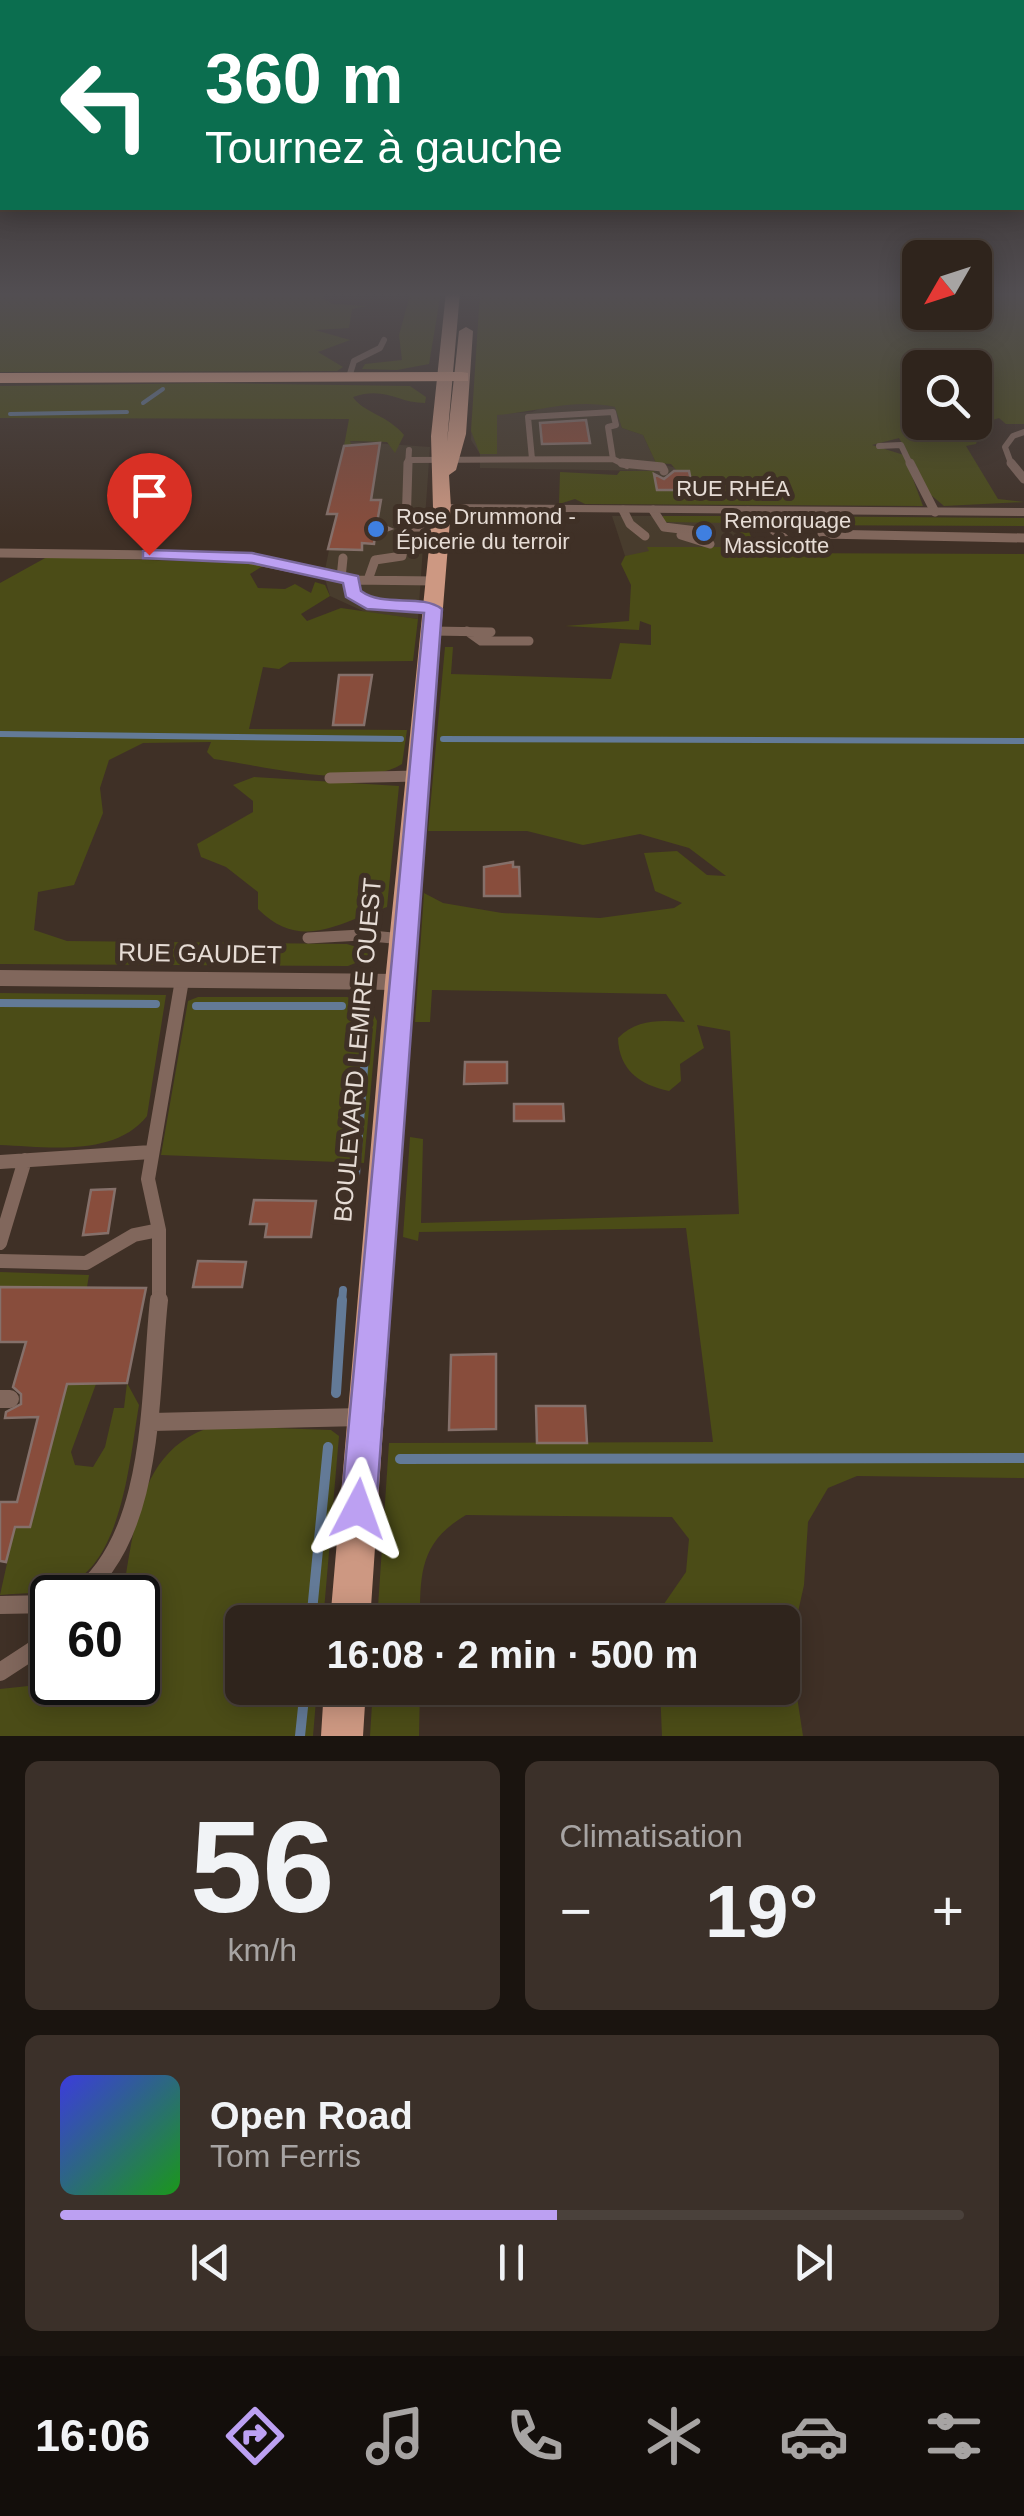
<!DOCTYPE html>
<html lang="fr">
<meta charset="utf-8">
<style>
:root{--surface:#2f241c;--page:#3b3029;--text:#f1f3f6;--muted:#a7a4a3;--line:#4a413b;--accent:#bca0f2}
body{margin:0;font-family:Arial,sans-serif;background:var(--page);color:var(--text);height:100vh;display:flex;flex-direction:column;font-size:38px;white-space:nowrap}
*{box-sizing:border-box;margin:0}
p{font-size:32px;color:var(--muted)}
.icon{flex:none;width:55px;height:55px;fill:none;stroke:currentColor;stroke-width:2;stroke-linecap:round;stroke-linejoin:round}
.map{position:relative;height:1736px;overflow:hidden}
.details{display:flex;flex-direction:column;gap:25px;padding:25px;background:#1a140f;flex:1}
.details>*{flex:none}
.top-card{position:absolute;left:0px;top:0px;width:1025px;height:210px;box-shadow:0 5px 25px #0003,0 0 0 2px var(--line);background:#0b6e4f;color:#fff;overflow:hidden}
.needle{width:65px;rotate:231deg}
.fabs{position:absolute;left:902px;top:240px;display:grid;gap:20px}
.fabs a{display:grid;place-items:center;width:90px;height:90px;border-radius:15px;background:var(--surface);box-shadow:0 5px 25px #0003,0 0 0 2px var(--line);font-size:50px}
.speed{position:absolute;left:30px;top:1575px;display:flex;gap:20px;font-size:50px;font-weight:700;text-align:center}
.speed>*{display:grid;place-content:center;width:130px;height:130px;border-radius:50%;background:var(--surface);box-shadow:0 5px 25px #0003,0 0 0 2px var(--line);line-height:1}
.speed .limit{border:5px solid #111;border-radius:15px;background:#fff;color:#111}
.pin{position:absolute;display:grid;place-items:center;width:85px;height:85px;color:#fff;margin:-102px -42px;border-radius:50% 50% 50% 0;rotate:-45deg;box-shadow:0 0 10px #0007}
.pin .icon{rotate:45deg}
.me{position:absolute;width:110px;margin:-55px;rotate:4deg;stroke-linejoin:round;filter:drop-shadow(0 0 8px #0008)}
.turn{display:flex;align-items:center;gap:35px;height:210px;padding:0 40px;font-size:45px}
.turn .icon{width:130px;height:130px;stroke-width:2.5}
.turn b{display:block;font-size:70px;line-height:85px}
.big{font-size:75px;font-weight:700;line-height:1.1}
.details .tile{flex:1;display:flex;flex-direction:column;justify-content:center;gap:15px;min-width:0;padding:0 35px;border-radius:15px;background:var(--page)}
.details .dial{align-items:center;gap:0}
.dial b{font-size:130px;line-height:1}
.song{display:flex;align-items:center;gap:30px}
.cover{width:120px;height:120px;border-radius:15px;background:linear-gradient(135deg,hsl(240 70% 55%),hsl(120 70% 35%))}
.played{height:10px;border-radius:5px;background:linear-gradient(90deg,var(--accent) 55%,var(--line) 55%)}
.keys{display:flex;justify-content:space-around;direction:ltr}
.heat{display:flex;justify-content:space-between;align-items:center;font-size:55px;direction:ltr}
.details .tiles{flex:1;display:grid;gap:25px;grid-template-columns:1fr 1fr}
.tile:last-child{grid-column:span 2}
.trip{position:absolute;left:225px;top:1605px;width:575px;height:100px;border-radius:15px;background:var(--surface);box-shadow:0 5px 25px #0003,0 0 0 2px var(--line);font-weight:700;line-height:100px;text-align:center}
.tabs{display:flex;height:160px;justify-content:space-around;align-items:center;background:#130e0b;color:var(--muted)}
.tabs .icon{width:70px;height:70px}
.tabs .selected{color:var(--accent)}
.tabs b{font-size:45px;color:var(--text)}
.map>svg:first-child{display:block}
</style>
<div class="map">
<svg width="1024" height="1736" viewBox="0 0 1024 1736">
<rect width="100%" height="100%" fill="#3f3026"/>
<path fill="#483c2d" d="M 596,403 L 616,407 L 622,428 L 643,435 L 656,463 L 689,471 L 693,490 L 657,490 L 653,471 L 480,468 L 480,454 L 471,440 L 472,416 L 532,412 L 551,404 Z
M 345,441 L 430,447 L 418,619 L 365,612 L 330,596 L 324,575 L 336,515 L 327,514 Z
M 612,516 L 743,516 L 756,551 L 625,556 Z"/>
<path fill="#4b4c17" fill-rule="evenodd" d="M 0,292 L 324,292 L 322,298 L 333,304 L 367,306 L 352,309 L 349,328 L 315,330 L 350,340 L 318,352 L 343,367 L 337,371 L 0,372 Z
M 411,292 L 441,292 L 429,364 L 397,370 L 362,369 L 365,364 L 402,360 L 399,335 Z
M 480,292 L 920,292 L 920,312 L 975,312 L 975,292 L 1024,292 L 1024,424 L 1006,424 L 999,418 L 970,427 L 978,438 L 976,444 L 966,446 L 998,499 L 1024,502 L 944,506 L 931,495 L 899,438 L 872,445 L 904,455 L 923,506 L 585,504 L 575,499 L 559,504 L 560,472 L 617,475 L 620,471 L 654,471 L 657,490 L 693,489 L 671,464 L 656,463 L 643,435 L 622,428 L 615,407 C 573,398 538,412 497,415 L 497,454 L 480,454 L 471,431 ZM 920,368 L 975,368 L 975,422 L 920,422 Z
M 210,383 L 410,386 L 426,397 L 425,403 C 397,403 386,386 353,397 C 361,411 389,416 404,435 L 395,453 L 387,442 L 350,441 L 352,446 L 344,446 L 349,419 L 0,418 L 0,386 Z
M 663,516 L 743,516 L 756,550 L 763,553 L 1024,554 L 1024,1478 L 857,1476 L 828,1488 L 808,1522 L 804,1585 L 796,1621 L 792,1664 L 803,1736 L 662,1736 L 660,1688 L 782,1688 L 782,1622 L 657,1622 L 657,1614 L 686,1572 L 689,1539 L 672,1517 L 466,1515 C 420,1542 420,1573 420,1622 L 377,1622 L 389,1443 L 713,1442 L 686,1228 L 419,1232 L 418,1241 L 403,1237 L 410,1137 L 423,1139 L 421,1223 L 739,1214 L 730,1031 L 697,1025 L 704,1048 L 680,1064 L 681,1081 L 669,1091 C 640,1085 619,1070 618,1038 C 637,1019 660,1020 685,1022 L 666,994 L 432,990 L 430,1022 L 415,1022 L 424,893 L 443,903 L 502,913 L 600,918 L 674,908 L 682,903 L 655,891 L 644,853 L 677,851 L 707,875 L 726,876 L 689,848 L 640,834 L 583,845 L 527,831 L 428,831 L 445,647 L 453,647 L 451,674 L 611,679 L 620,643 L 651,645 L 651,625 L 640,621 L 639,630 L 565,626 L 629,621 L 631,585 L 621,564 L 625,556 L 649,551 L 647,547 L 740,547 L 734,523 L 663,522 Z
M 761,516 L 1024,518 L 1024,526 L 770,525 Z
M 47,557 L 248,563 L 263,566 L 250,574 L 258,588 L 285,589 L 295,584 L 311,593 L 315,582 L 325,585 L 330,596 L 301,614 L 307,621 L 341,608 L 418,619 L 413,661 L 290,662 L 279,669 L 263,667 L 249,729 L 407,730 L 402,764 C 358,791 263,766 214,759 L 207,752 L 211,742 L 143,743 L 109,760 L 100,788 L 103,813 L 74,885 L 38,892 L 34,930 L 67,941 L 347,944 L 378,954 L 348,966 L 0,964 L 0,583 Z
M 254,777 L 399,786 L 387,907 C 338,923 301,952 258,909 L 258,892 L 226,867 L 201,857 L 197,844 L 253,812 L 253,801 L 233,785 Z
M 0,993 L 166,995 L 147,1116 C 115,1157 48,1147 0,1145 Z
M 198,997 L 347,997 C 363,1000 370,1006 377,1021 L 364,1163 L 161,1155 L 188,1001 Z
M 0,1272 L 89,1275 L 87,1287 L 0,1287 Z
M 127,1383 L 139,1405 C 130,1456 123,1558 70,1584 C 49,1594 23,1593 0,1595 L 15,1527 L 30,1527 L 67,1384 L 96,1384 L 71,1452 L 75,1465 L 93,1467 L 105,1447 L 114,1408 L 124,1408 Z
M 214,1426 L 331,1430 L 339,1436 L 323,1622 L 242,1622 L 242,1688 L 317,1688 L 313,1736 L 0,1736 L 0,1689 L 57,1683 L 138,1682 L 138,1598 L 122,1597 C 135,1528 137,1449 214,1426 Z
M 373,1688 L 420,1688 L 419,1736 L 370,1736 Z"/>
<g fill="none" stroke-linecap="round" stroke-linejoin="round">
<path stroke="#637a97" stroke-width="4" d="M 143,403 L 163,389
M 10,414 L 127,412"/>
<path stroke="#637a97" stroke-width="6" d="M 0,734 L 401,739
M 443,739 L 1024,741"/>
<path stroke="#637a97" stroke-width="8" d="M 0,1003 L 156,1004
M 196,1006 L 342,1006
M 356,1175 L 367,1028
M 342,1302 L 343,1290"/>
<path stroke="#637a97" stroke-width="10" d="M 336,1393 L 342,1300
M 400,1459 L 1024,1458
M 311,1622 L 328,1447
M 300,1736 L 305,1688"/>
</g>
<path fill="#884d3c" stroke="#85706a" stroke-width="2.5" d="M 586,420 L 590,443 L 542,444 L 540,423 Z
M 380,443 L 371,500 L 381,500 L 377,523 L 391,529 L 375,535 L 374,544 L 362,543 L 362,550 L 328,549 L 337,514 L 327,514 L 344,446 Z
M 674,471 L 689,471 L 693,490 L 657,490 L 654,474 L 664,479 Z
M 339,675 L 372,675 L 364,725 L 333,725 Z
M 513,862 L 513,867 L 519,867 L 520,896 L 484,896 L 484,867 Z
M 465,1062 L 507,1062 L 507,1083 L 464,1084 Z
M 514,1104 L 563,1104 L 564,1121 L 514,1121 Z
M 115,1189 L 108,1233 L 83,1235 L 91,1190 Z
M 254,1200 L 316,1201 L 311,1237 L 265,1237 L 267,1224 L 250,1224 Z
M 198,1261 L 246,1262 L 242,1287 L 193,1287 Z
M 0,1287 L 146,1288 L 127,1383 L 67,1384 L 30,1527 L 15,1527 L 6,1562 L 0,1561 L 0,1502 L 17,1502 L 38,1417 L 5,1418 L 6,1412 L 21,1404 L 21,1394 L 13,1387 L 26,1342 L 0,1342 Z
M 496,1354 L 496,1429 L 449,1430 L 451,1355 Z
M 536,1406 L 585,1406 L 587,1443 L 537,1443 Z"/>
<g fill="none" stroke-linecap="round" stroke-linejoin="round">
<path stroke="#81675c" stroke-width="6" d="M 349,377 L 354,361 L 380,348 L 384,340
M 879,446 L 901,445 L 911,466
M 613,459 L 627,466
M 408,460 L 613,459 L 608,427 L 616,425 L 613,412 L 528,417 L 532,459
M 408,466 L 409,450
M 1012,466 L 1005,447 L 1013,436 L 1024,432"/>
<path stroke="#81675c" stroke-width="9" d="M 408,463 L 406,527 L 440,527
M 622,463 L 662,467 L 664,471
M 910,463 L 935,512
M 1011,463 L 1024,479
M 623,510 L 630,524 L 645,536
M 653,510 L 664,527 L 697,531
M 748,511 L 784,538
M 822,534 L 1024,538
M 681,535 L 710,544
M 0,553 L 232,556 L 351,580 L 436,581
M 341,578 L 343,558
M 351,580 L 352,594 L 378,606 L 434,609
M 368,580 L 375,560 L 402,556 L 406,527
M 432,631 L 491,632
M 467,631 L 481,641 L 529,641"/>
<path stroke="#81675c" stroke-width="11" d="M 330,778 L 417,776
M 308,938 L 361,935 L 403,939"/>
<path stroke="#81675c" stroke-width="14" d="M 0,1162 L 151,1152
M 0,1243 L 25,1160
M 0,1261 L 86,1263 L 134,1235 L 159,1230
M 159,1302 L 159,1230 L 148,1179 L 182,980"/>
<path stroke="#81675c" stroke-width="18" d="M 0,1399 L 10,1399
M 152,1422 L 361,1417
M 74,1598 C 157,1540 149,1390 159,1300
M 0,1605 L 52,1604
M 0,1672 L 52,1638"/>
<path fill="#81675c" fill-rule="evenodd" d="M 442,504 L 1024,508 L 1024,516 L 437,511 L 437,505 Z
M 0,970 L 399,974 L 407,977 L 410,982 L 407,987 L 399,990 L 0,986 Z"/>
<path fill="#cd9882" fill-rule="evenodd" d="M 446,292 L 460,292 L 447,442 L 459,331 L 466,327 L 473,331 L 466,434 L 456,470 L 449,475 L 451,508 L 413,982 L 370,1622 L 330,1622 L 385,982 L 433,508 L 431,436 Z
M 324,1688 L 366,1688 L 363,1736 L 321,1736 Z"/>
<path fill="#ebab90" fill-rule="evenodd" d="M 462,372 L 468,373 L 468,381 L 0,383 L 0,373 Z"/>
</g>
<linearGradient id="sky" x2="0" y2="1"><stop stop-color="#231a15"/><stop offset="0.55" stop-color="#524e52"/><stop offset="1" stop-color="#524e52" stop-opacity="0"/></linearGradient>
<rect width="1024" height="535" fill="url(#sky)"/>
<path fill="#bca0f2" stroke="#7a689d" stroke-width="2.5" d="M 149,550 L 252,553 L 358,576 L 361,591 C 384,608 421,593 442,609 L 376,1509 L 371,1521 L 358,1526 L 346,1521 L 341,1509 L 424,613 L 367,609 L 346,597 L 343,583 L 252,563 L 143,558 L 143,551 Z"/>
<g fill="#3f7fe0" stroke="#3f3026" stroke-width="4">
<circle cx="376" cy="529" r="10"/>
<circle cx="704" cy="533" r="10"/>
</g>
<g text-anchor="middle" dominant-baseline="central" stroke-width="10" stroke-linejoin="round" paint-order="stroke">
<g font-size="22" fill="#e6dcd5" stroke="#3f3026">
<text x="733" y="488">RUE RHÉA</text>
</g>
<g font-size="22" fill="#e6dcd5" stroke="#3f3026" text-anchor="start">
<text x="396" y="516">Rose Drummond -<tspan x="396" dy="25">Épicerie du terroir</tspan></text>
<text x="724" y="520">Remorquage<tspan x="724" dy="25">Massicotte</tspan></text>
</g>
<g font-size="25" fill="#e6dcd5" stroke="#3f3026">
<text transform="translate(200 953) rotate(1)">RUE GAUDET</text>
<text transform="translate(357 1050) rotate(-85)">BOULEVARD LEMIRE OUEST</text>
</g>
</g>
</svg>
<div class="fabs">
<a><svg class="needle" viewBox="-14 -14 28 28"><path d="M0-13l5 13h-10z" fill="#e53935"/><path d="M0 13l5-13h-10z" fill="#a7a4a3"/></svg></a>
<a><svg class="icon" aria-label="search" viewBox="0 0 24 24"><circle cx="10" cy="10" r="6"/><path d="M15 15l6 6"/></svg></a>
</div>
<div class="speed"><div class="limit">60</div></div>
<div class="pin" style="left:149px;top:555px;background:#d93025"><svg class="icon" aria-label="arrive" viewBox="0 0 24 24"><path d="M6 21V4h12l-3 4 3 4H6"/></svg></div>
<svg class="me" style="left:358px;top:1509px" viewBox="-20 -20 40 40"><path d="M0-17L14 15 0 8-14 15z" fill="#bca0f2" stroke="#fff" stroke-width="4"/></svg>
<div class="trip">16:08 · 2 min · 500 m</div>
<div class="top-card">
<div class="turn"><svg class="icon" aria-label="left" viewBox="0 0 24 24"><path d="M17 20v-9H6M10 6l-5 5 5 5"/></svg><div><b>360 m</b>Tournez à gauche</div></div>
</div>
</div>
<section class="details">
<div class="tiles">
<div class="tile dial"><b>56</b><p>km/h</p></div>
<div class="tile"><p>Climatisation</p>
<div class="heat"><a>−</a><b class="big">19°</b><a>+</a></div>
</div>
<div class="tile">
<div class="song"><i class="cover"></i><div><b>Open Road</b><p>Tom Ferris</p></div></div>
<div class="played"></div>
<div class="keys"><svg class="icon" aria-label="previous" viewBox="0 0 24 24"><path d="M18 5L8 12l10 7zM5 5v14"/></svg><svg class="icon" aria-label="pause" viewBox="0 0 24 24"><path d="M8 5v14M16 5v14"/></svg><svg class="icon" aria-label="next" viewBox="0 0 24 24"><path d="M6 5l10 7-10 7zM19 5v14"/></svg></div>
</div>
</div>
</section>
<nav class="tabs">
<b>16:06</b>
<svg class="icon selected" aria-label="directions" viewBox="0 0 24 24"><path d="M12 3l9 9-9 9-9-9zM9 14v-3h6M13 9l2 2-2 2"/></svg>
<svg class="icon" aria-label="music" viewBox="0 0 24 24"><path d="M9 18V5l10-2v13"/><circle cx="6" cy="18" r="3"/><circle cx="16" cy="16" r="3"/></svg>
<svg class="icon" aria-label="phone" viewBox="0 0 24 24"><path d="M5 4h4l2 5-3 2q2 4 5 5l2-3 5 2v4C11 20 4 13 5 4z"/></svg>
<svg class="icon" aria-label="climate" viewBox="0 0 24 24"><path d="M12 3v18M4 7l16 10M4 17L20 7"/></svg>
<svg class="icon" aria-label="car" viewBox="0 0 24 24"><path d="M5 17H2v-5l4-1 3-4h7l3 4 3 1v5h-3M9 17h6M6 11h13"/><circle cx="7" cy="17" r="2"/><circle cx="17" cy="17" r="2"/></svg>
<svg class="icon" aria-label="filters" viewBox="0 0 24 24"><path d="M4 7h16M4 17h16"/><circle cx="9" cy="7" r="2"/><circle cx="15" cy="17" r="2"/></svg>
</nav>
